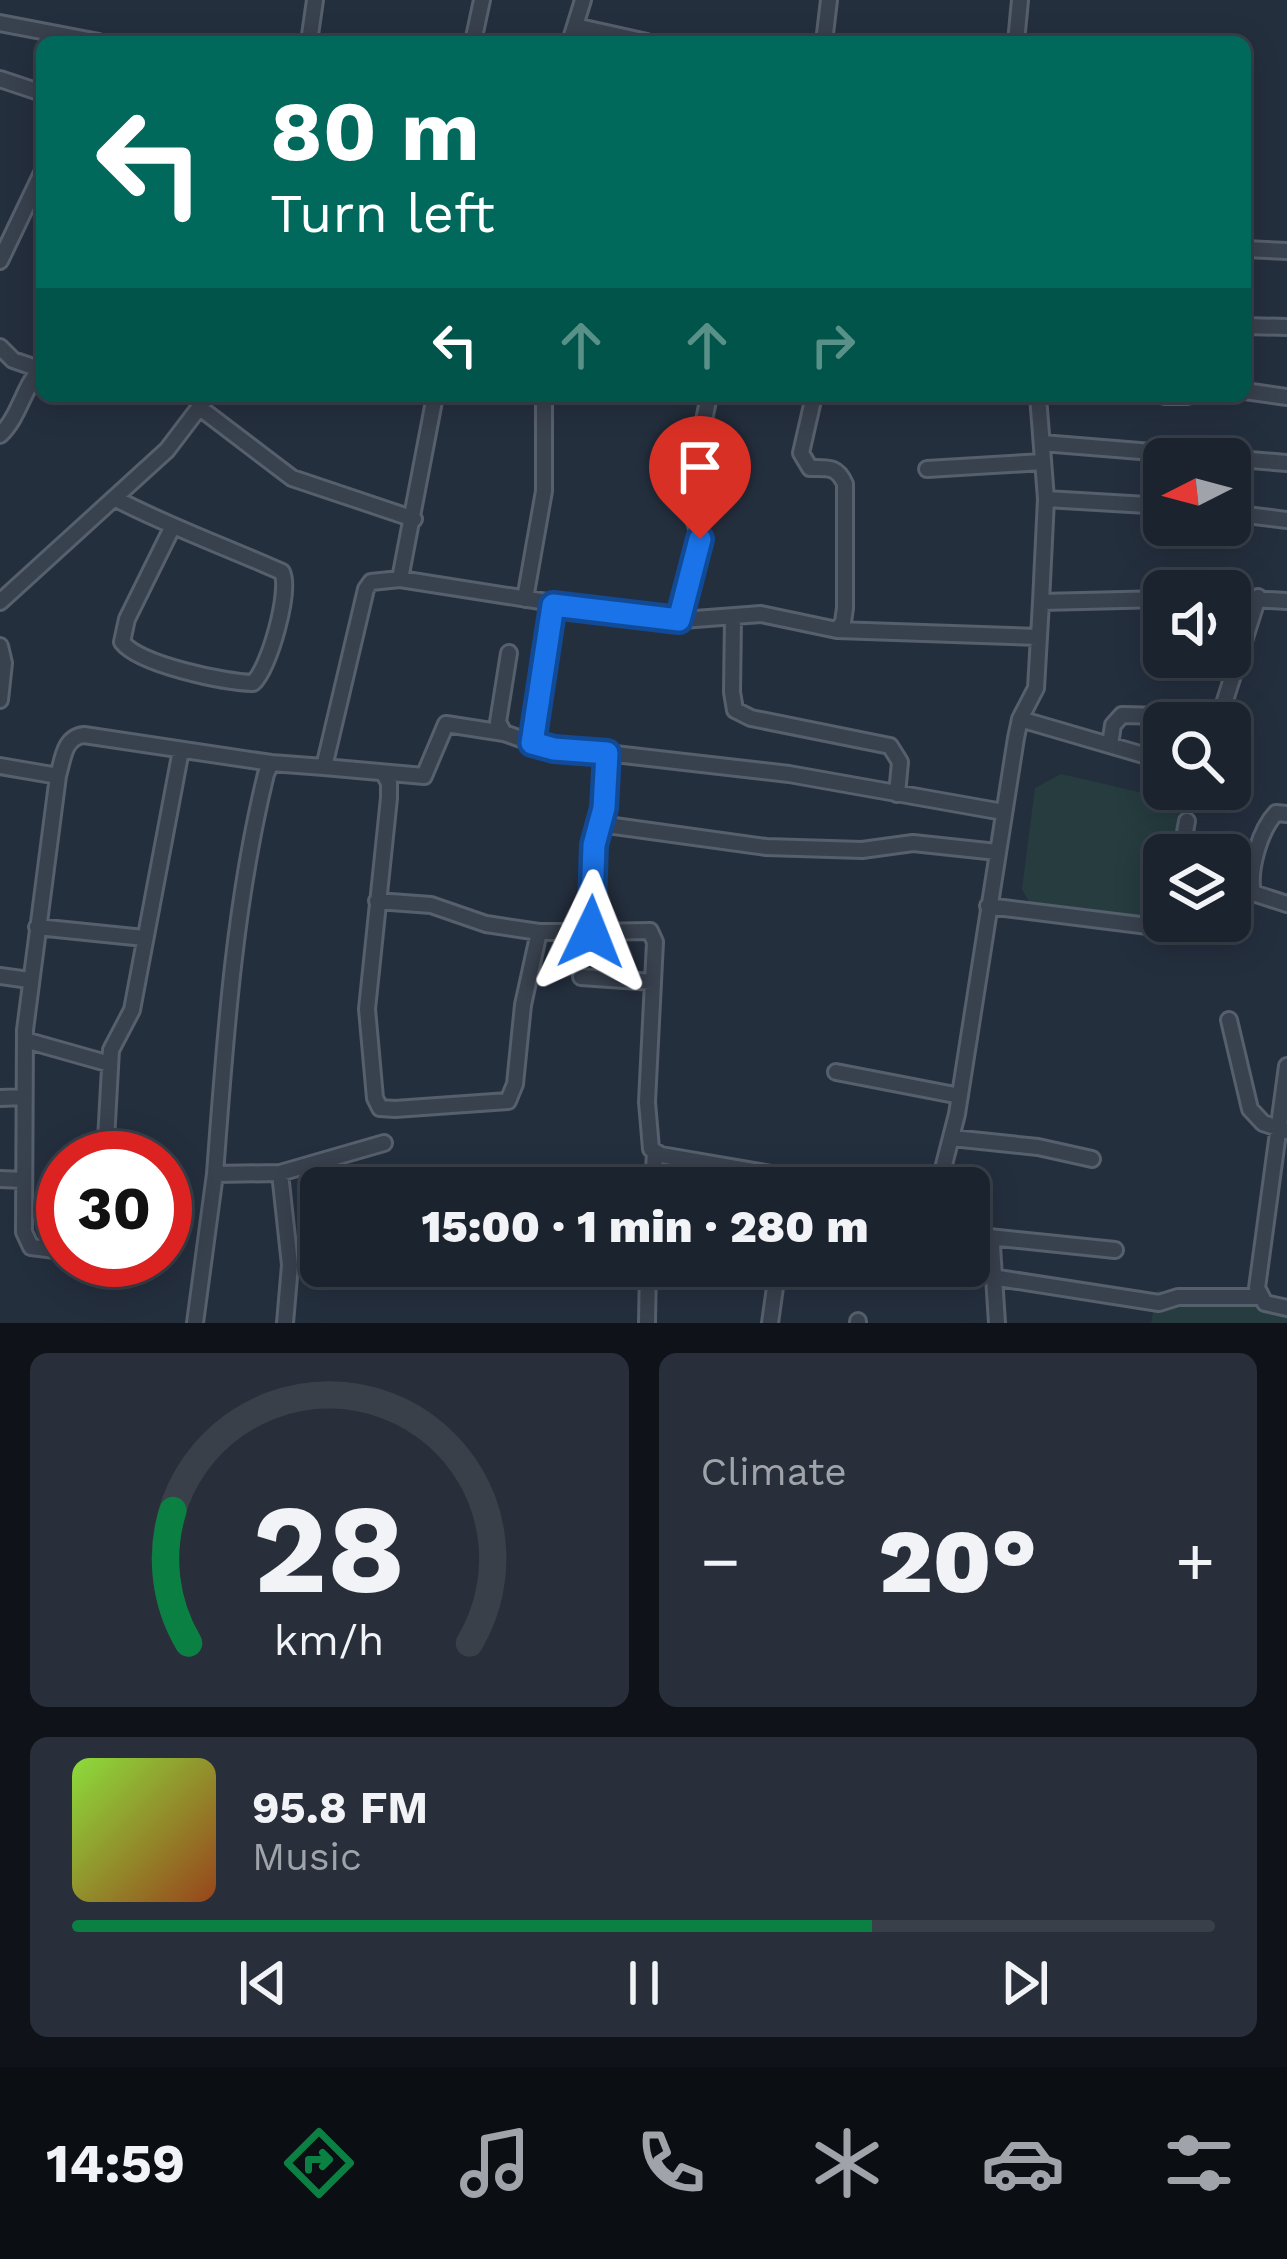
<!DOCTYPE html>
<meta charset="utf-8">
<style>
:root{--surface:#1b232e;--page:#282f3a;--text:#f1f3f6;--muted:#a0a4aa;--line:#39404a;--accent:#0b8043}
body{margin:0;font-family:"Work Sans",sans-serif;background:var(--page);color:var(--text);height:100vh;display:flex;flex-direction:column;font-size:45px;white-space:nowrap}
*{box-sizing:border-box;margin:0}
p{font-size:39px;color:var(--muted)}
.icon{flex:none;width:66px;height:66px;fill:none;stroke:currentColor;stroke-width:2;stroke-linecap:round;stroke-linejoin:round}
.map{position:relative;height:1323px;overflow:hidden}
.sheet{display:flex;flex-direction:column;gap:30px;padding:30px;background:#0f1319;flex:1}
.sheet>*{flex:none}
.banner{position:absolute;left:36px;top:36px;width:1215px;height:366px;border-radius:18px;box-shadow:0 6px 30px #0003,0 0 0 3px var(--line);background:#00695c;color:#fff;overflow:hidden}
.needle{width:78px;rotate:264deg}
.fabs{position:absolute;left:1143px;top:438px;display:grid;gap:24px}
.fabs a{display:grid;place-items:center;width:108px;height:108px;border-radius:18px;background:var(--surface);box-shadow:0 6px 30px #0003,0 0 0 3px var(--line);font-size:60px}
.speed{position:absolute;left:36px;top:1131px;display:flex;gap:24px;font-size:60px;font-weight:700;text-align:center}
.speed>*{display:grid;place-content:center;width:156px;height:156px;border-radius:50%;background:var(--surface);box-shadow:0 6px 30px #0003,0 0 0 3px var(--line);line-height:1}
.speed .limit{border:18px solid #d22;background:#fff;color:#111}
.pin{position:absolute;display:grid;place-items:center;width:102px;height:102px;color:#fff;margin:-123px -51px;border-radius:50% 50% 50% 0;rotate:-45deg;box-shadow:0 0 12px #0007}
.pin .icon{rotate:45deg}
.me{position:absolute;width:132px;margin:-66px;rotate:2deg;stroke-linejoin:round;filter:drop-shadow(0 0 9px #0008)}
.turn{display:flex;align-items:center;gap:42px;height:252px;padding:0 36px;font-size:54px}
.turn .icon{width:156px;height:156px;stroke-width:2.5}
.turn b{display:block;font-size:84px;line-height:102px}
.lanes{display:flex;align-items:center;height:114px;padding:0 36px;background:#0003;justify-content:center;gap:60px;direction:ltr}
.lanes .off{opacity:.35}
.big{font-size:90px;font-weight:800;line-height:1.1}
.sheet .tile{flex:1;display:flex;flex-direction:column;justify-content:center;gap:18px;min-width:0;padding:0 42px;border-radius:18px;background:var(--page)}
.sheet .dial{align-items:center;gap:0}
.dial svg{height:312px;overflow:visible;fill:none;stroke:var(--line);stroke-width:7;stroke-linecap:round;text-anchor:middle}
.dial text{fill:var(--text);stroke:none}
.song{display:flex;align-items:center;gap:36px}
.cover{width:144px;height:144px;border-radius:18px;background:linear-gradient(135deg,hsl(90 70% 55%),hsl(20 70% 35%))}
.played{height:12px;border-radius:6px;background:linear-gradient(90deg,var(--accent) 70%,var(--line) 70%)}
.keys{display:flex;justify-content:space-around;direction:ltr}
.heat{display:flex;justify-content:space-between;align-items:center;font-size:66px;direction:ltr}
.sheet .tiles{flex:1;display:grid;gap:30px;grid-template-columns:1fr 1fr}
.tile:last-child{grid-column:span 2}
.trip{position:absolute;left:300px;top:1167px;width:690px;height:120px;border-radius:18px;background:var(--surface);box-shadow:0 6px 30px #0003,0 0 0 3px var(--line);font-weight:800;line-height:120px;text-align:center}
.tabs{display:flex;height:192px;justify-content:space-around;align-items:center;background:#0b0e12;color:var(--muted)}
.tabs .icon{width:84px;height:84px}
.tabs .on{color:var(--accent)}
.tabs b{font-size:54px;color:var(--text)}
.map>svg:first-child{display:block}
</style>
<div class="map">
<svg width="1287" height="1323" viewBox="0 0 1287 1323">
<rect width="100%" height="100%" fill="#242f3e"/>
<path fill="#263c3f" d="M 1061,774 L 1178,801 L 1179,819 L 1171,855 L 1164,855 C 1164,889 1166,904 1139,927 L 1032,908 L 1022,889 L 1035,788 Z
M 1157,1290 L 1287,1312 L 1287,1323 L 1151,1323 Z"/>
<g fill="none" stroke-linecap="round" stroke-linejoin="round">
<defs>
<path id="street" d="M 0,23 L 99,42
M 575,26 L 647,42
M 309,42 L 315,0
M 473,42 L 482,0
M 570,42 L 583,0
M 824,42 L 829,0
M 1016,42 L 1020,0
M 0,79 L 42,93
M 1245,249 L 1287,251
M 0,261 L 42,173
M 1245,326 L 1287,327
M 0,347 L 13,360 L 39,369
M 1245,391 L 1287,397
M 1038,396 L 1046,499 L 1164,506
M 1164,396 L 1188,396
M 200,408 L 292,478 L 414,519
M 0,435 C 20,416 23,387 42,367
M 1042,443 L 1287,463
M 927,469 L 1043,462
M 116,499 C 170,527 226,547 282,572 C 291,591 269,669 253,683 C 224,682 140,665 122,642 L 127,619 L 172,528
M 1046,499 L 1041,602 L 1164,599
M 1230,513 L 1287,520
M 400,579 L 435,396
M 1230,598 L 1287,601
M 525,599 L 544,491 L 544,396
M 0,602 L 167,450 L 208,396
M 553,605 L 682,620 L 761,614 L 837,630 L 843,622 L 845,608 L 845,484 C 837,466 828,468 810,468 L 801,453 L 814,396
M 733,617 L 732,692 L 735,710 L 751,718 L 890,746 L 900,762 L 897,794
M 679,620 L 700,539 L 688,497 L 709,396
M 837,630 L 1039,637
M 0,646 L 4,663 L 0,700
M 509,653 L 498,722 L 504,733 L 532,743
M 1020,719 L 1164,761
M 1110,745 L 1113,725 L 1122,715 L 1209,717 L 1221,713 L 1258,597
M 606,753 L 789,774 L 1003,812
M 0,766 L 58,776 C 63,759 64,737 84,735 L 271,763
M 324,767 L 424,776 L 446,724 L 504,733
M 58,776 L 25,1030 L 24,1232 L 31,1247 L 63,1251
M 1287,814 L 1276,813 C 1260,830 1248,870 1253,893 L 1287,904
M 600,824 L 594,845 L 591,932 L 650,931 L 655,942 L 647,1102 L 651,1149 L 661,1155 L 777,1175 L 785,1178 L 790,1188
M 1181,855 L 1187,821
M 377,901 L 431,905 L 486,924 L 539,932 L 523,1005 L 515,1084 L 508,1101 L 395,1109 L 380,1108 L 375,1098 L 367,1009 L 389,798 L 389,783 L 384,774
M 988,906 L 1156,927 L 1166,921
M 37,927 L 144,938
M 539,932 L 591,932
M 0,976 L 29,980
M 581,977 L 653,982
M 1229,1020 L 1250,1109 L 1263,1123 L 1287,1131
M 25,1040 L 110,1064
M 1287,1066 L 1257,1288 L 1265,1303 L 1287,1308
M 836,1072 L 960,1096
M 0,1098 L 24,1097
M 952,1138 L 1038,1147 L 1092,1159
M 105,1158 L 111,1050 L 132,1010 L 181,750
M 280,1173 L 384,1143
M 0,1179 L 24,1180
M 653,1188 L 655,1152
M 938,1188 L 957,1114 L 1016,738 L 1020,719 L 1036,688 L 1041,602
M 969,1233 L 989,1237 L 992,1246 L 997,1323
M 989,1237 L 1115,1250
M 992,1277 L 1159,1303 L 1178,1297 L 1259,1297
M 195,1323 L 215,1174
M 285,1323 L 290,1265 L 280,1173 L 215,1174 C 225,1041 234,904 266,774 L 271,763 L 324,767 L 366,589 L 371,582 L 400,579 L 553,603 L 532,743 L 606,753 L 605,808 L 600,824 L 766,847 L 862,850 L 913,843 L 997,852
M 647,1323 L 648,1266
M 770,1323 L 778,1266
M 858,1323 L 858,1321"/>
</defs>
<use href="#street" stroke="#565f6c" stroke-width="20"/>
<use href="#street" stroke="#38414e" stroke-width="14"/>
</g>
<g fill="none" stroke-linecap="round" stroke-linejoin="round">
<defs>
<path id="route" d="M 591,932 L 594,845 L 604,808 L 607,753 L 554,749 L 532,743 L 553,605 L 679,620 L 700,539"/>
</defs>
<use href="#route" stroke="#114b97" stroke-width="30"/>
<use href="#route" stroke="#1a73e8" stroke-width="21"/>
</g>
</svg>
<div class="fabs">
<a><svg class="needle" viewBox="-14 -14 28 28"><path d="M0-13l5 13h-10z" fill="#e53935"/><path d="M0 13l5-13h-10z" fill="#a0a4aa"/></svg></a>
<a><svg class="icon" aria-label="sound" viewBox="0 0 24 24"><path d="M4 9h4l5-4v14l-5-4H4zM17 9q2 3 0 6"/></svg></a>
<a><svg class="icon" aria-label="search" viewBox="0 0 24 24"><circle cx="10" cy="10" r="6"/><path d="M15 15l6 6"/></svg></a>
<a><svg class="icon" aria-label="layers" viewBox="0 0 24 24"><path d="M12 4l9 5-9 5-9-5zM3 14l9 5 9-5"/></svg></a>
</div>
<div class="speed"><div class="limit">30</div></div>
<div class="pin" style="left:700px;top:539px;background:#d93025"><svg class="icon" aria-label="arrive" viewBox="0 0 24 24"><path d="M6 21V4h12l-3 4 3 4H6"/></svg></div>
<svg class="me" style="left:591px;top:932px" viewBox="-20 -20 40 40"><path d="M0-17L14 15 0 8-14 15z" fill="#1a73e8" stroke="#fff" stroke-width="4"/></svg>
<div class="trip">15:00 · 1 min · 280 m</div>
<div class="banner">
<div class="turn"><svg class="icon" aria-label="left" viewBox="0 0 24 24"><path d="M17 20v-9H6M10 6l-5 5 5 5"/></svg><div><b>80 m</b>Turn left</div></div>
<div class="lanes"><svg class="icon" aria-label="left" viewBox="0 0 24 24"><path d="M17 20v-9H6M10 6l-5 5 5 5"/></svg><svg class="icon off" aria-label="ahead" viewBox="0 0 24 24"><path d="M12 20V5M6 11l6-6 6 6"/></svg><svg class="icon off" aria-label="ahead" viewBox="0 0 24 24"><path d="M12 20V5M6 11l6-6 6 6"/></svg><svg class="icon off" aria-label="right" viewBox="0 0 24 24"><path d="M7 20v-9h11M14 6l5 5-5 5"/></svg></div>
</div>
</div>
<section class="sheet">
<div class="tiles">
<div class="tile dial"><svg viewBox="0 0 100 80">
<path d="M14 69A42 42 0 1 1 86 69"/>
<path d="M14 69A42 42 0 0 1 10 35" stroke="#0b8043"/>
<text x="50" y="56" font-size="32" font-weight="700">28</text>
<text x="50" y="72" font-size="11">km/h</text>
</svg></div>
<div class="tile"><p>Climate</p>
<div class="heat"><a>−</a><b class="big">20°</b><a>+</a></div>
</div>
<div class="tile">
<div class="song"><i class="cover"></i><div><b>95.8 FM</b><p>Music</p></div></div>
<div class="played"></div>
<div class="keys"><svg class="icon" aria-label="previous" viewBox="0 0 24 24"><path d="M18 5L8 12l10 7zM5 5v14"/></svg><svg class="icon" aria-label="pause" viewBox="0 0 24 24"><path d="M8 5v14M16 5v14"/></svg><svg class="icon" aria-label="next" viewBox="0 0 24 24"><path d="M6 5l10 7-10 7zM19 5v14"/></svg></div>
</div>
</div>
</section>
<nav class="tabs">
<b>14:59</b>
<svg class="icon on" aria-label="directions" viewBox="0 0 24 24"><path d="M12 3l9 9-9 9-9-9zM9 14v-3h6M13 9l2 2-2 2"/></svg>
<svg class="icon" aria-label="music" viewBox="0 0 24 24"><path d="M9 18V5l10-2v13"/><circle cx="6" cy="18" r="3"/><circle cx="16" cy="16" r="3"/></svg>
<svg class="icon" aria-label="phone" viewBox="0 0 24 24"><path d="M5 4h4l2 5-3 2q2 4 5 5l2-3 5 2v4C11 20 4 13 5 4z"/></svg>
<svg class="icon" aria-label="climate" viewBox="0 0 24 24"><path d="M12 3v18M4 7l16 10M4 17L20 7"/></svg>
<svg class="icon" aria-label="car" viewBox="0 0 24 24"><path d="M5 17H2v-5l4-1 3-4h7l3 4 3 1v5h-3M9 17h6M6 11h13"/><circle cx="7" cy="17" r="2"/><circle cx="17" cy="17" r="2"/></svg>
<svg class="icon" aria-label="filters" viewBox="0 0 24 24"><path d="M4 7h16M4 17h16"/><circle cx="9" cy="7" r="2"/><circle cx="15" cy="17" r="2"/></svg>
</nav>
